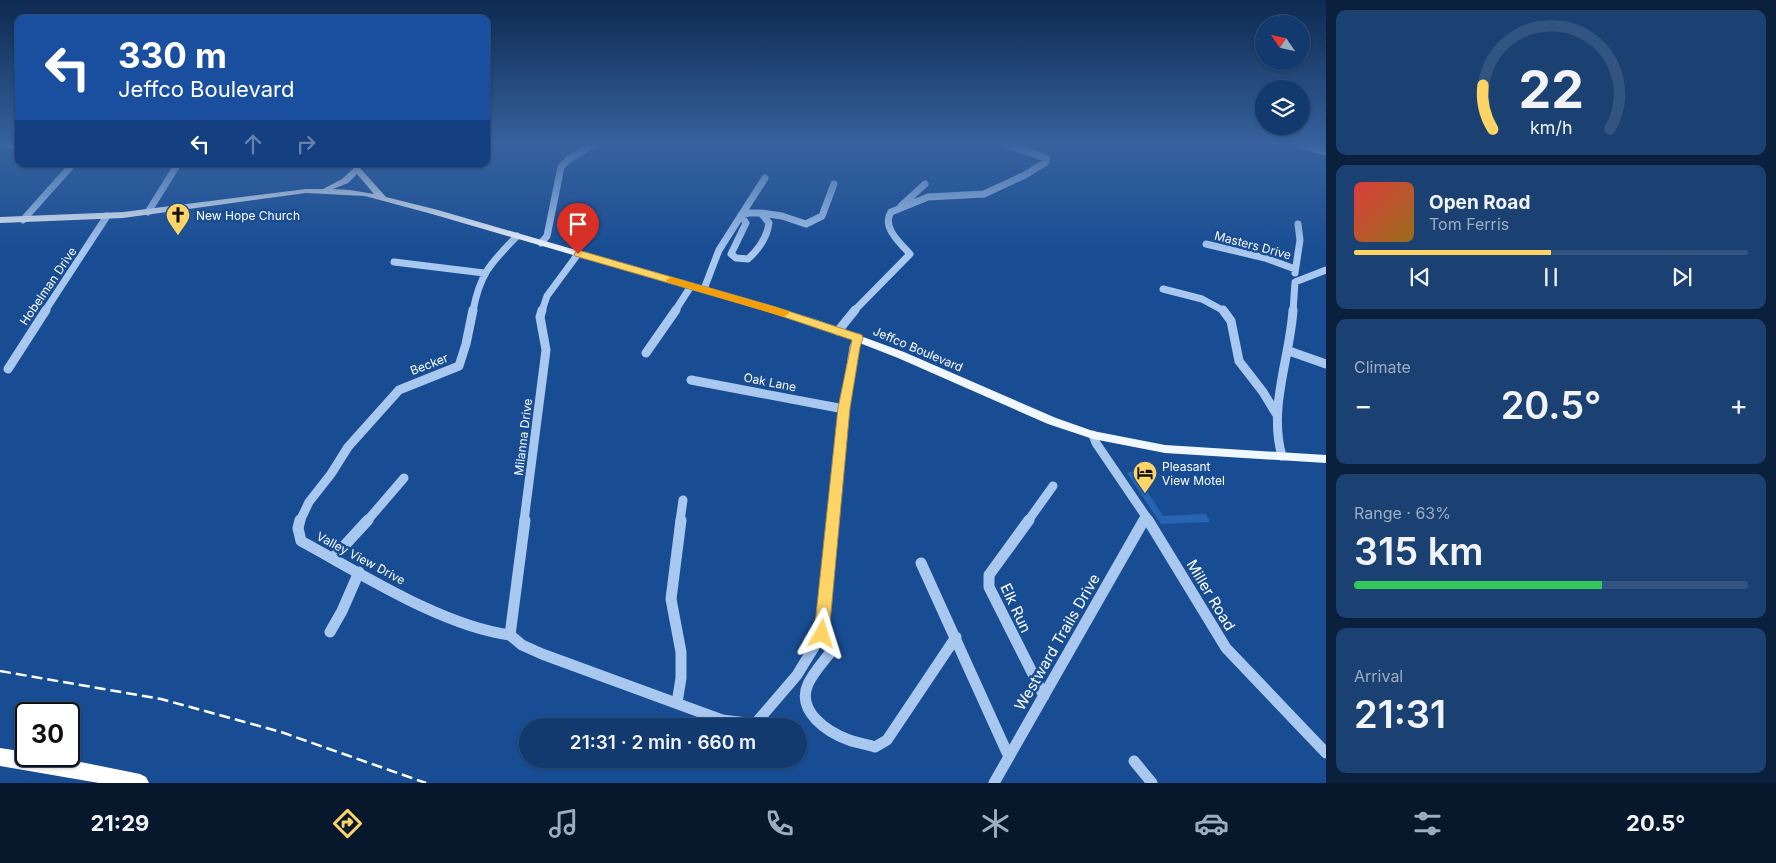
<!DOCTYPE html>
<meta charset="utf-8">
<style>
:root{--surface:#123a6e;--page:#1b4173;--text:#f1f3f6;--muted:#9cadc2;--line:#315481;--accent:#ffd467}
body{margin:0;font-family:Inter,sans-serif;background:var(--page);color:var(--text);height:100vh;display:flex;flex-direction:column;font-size:19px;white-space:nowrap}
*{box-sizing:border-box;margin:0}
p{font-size:16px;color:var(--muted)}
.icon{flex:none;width:28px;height:28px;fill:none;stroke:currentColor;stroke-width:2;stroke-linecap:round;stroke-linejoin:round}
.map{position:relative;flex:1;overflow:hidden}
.sheet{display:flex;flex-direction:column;gap:10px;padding:10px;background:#0a203c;width:450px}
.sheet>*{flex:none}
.hud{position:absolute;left:15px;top:15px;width:475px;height:152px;border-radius:10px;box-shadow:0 1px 4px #0004,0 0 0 1px var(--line);background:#1a4fa0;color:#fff;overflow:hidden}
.needle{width:32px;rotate:304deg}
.fabs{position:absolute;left:1255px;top:15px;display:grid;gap:10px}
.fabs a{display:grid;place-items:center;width:55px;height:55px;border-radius:50%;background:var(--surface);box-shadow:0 1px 4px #0004,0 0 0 1px var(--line);font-size:25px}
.speed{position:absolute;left:15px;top:702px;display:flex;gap:10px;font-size:25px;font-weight:700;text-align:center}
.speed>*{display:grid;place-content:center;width:65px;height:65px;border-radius:50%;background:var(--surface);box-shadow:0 1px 4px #0004,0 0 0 1px var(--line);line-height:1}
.speed .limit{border:2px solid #111;border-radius:8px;background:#fff;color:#111}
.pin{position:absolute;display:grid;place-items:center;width:42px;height:42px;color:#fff;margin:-51px -21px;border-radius:50% 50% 50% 0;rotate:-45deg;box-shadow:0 0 5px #0007}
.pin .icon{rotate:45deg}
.me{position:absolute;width:55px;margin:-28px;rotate:6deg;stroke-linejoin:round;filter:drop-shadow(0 0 4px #0008)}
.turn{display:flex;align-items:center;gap:18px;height:105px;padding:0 20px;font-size:22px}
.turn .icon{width:65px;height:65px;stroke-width:2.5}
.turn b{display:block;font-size:35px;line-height:42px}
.lanes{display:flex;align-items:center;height:48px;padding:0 20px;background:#0003;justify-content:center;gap:25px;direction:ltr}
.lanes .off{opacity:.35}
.big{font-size:38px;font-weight:600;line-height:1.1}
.sheet .card{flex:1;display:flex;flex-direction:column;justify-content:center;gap:8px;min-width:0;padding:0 18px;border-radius:10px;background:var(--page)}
.sheet .dial{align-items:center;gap:0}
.dial svg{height:130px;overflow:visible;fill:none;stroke:var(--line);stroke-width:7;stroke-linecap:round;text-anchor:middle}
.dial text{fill:var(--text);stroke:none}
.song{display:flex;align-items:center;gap:15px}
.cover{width:60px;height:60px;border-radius:8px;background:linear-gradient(135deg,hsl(0 70% 55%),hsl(40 70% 35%))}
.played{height:5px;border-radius:2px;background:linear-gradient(90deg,var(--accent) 50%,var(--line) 50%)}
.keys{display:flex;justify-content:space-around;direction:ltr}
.heat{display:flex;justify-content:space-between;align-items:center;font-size:28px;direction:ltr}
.charge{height:8px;border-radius:4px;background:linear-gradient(90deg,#34c759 63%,var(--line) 0)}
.trip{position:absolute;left:519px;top:718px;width:288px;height:50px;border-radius:25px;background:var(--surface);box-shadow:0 1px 4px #0004,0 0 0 1px var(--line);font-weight:600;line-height:50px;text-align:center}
.tabs{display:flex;height:80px;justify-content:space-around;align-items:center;background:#07172c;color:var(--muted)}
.tabs .icon{width:35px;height:35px}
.tabs .current{color:var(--accent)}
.tabs b{font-size:22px;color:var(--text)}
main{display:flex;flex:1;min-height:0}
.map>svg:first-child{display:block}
</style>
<main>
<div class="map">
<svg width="1326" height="783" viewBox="0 0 1326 783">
<rect width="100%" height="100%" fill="#184d93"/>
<path fill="#2764b2" d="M 1134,471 L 1163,516 L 1206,514 L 1210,522 L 1161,524 L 1127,473 Z"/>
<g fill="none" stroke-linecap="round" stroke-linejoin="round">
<path stroke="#a8c8f0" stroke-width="7" d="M 1296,143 L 1326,152
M 0,144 L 19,145
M 901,206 L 925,184
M 148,212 L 178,164
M 749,213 L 761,213 L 769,223 C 767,238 759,249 748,259 L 736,258 L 731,254 L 746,223 L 741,215 Z
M 761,213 L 782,216 L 806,224 L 822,216 L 834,184
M 23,220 L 73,164
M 541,243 L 547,236 L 561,167 L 569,159 L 596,143
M 1206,244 L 1265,258 L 1295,269
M 394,262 L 484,273
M 1295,273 L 1300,240 L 1298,224
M 704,289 L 719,250 L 765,178
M 1163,289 L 1202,299 L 1224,311
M 45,311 L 107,216
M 473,311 C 480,273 491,263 517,236
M 542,311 L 547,296 L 578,254
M 675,311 L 691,286
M 854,311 L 910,254 C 901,244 881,227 891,212 L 928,197 L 984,194 L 1025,175 L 1046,162 L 1046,158 L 1002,143
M 1293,311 L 1295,282 L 1326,270"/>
<path stroke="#a8c8f0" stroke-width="9" d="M 1223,310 L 1231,321 L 1239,361 L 1263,392 L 1277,415
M 838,331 L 855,310
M 1289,351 L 1326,364
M 646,353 L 676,310
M 8,369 L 46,310
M 691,380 L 844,409
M 1093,435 L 1096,443 L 1149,521
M 1282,456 C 1268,408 1290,358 1293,310
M 300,521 L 309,502 L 331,474 L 348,447 L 399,390 L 459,366 L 466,344 L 473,310
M 367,521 L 404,478
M 524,521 L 546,350 L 540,317 L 542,310
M 680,521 L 683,500
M 833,521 L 844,409 L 854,347 L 858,338
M 1028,521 L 1053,486
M 1143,521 L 1146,516"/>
<path stroke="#a8c8f0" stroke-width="11" d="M 300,520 L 298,528 L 301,541 C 362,574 442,626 510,635
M 1029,520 L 989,575 L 989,587 L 1044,696
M 1148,520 L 1226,648 L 1326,753
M 333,558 L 368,520
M 921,563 L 1009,757
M 330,632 L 342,611 L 359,572
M 510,635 L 522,645 L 542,654 L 722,720 L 755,724 L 797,675 L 822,634 L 833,520
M 510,635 L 525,520
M 833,649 C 825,660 814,671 808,684 C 796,711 827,732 849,740 C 857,743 866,744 875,747 L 887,740 L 956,637
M 677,703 L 681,678 L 681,652 L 671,599 L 681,520
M 1134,761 L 1152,783
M 994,783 L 1144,520"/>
<path fill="#f1f7ff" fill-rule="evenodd" d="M 354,168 L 360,168 L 386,197 L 438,210 L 817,320 L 904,352 L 1056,418 L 1093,431 L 1165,445 L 1326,455 L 1326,463 L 1165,453 L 1093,439 L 1048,424 L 898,358 L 811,324 L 432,214 L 365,196 L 306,193 L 123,218 L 0,223 L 0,217 L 123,212 L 306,189 L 323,189 L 342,179 ZM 357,174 L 374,194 L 350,190 L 333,189 L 348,183 Z"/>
<path fill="#fff" fill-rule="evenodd" d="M 0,748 L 26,752 L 26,756 L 51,756 L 140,774 L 146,777 L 149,783 L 99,783 L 0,766 Z"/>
<path stroke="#fff" stroke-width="2.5" stroke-dasharray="11 5" stroke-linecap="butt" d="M 0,671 L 161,699 L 281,732 L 426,783"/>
</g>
<linearGradient id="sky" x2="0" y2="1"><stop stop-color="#0d2a51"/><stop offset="0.57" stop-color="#37629e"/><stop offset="1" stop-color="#37629e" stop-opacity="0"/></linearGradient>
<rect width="1326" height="253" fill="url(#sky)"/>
<path fill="#ffd467" stroke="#a68a43" d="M 578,250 L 776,307 L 862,335 L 863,338 L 860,347 L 850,408 L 829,634 L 827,639 L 822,641 L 816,639 L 814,634 L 838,408 L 852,340 L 769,312 L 575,256 L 574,254 Z"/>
<path fill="#f59e0b" d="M 671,277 L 788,311 L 789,313 L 784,317 L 667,282 L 666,280 Z"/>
<defs>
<symbol id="church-pin" viewBox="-11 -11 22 30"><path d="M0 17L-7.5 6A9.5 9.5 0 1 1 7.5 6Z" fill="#ffd467" stroke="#184d93"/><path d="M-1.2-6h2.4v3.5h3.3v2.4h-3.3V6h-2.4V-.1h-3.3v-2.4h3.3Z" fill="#111"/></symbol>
<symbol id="hotel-pin" viewBox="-11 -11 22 30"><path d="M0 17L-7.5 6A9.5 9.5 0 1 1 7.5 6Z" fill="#ffd467" stroke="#184d93"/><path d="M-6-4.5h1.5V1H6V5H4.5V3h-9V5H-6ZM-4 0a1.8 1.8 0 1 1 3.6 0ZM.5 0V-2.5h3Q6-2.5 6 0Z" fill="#111"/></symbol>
</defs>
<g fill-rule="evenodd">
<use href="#church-pin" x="164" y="201" width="28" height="38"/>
<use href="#hotel-pin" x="1131" y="459" width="28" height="38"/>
</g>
<g text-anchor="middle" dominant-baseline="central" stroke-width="5" stroke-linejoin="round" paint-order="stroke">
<g font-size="12" fill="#fff" stroke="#184d93" text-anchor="start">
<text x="196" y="215">New Hope Church</text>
<text x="1162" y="466">Pleasant<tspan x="1162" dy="14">View Motel</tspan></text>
</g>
<g font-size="12" fill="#fff" stroke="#184d93">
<text transform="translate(1253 245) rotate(15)">Masters Drive</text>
<text transform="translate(48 286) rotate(-56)">Hobelman Drive</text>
<text transform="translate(918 349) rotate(23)">Jeffco Boulevard</text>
<text transform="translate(429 364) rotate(-21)">Becker</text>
<text transform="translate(770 382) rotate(11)">Oak Lane</text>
<text transform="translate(523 437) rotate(-83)">Milanna Drive</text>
<text transform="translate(361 558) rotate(28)">Valley View Drive</text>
</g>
<g font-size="15" fill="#fff" stroke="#184d93">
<text transform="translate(1211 595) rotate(59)">Miller Road</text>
<text transform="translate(1016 608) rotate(65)">Elk Run</text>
<text transform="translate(1057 642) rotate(-60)">Westward Trails Drive</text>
</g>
</g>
</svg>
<div class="fabs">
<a><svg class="needle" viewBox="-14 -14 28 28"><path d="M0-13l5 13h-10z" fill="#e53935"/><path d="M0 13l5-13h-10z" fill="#9cadc2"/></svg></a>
<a><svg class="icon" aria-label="layers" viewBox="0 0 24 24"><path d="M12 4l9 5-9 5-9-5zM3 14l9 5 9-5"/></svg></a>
</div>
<div class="speed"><div class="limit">30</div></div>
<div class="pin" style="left:578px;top:254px;background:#d93025"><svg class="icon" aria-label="arrive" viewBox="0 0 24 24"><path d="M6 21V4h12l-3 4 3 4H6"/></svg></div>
<svg class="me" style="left:822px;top:634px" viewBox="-20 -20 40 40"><path d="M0-17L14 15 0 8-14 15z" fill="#ffd467" stroke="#fff" stroke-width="4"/></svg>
<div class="trip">21:31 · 2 min · 660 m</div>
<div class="hud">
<div class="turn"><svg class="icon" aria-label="left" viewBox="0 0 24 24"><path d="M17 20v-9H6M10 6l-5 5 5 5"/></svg><div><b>330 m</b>Jeffco Boulevard</div></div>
<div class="lanes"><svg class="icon" aria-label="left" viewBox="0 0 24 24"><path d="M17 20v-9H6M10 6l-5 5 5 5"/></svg><svg class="icon off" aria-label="ahead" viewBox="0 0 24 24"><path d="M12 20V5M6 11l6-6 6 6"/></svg><svg class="icon off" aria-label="right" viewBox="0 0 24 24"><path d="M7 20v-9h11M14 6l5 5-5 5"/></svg></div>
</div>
</div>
<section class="sheet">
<div class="card dial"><svg viewBox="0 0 100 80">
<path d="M14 69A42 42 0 1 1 86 69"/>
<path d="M14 69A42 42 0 0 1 8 42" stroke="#ffd467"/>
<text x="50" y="56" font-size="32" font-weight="700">22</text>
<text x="50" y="72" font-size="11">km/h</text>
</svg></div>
<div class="card">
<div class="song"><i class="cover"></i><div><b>Open Road</b><p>Tom Ferris</p></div></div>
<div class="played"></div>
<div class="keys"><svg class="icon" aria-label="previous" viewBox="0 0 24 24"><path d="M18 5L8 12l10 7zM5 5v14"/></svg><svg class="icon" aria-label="pause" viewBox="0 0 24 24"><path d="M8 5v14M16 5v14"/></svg><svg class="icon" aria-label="next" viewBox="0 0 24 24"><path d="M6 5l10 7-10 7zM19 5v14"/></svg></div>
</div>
<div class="card"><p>Climate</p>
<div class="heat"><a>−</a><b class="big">20.5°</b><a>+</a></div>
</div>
<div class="card"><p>Range · 63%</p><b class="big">315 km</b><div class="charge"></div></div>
<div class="card"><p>Arrival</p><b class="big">21:31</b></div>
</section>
</main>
<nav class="tabs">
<b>21:29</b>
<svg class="icon current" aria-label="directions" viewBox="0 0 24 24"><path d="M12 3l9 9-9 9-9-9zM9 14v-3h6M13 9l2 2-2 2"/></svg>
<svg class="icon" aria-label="music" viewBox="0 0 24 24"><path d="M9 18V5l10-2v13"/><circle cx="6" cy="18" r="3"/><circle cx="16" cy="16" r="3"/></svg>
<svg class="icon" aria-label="phone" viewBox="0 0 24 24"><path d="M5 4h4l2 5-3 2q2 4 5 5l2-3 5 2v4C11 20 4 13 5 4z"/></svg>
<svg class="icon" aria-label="climate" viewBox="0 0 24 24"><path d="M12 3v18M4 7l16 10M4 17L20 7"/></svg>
<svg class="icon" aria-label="car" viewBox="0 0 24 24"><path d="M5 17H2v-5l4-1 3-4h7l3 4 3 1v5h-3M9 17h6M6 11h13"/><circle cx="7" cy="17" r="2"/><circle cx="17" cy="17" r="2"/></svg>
<svg class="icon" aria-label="filters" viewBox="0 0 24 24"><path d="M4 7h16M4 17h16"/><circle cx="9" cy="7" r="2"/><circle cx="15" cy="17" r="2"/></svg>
<b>20.5°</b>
</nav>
